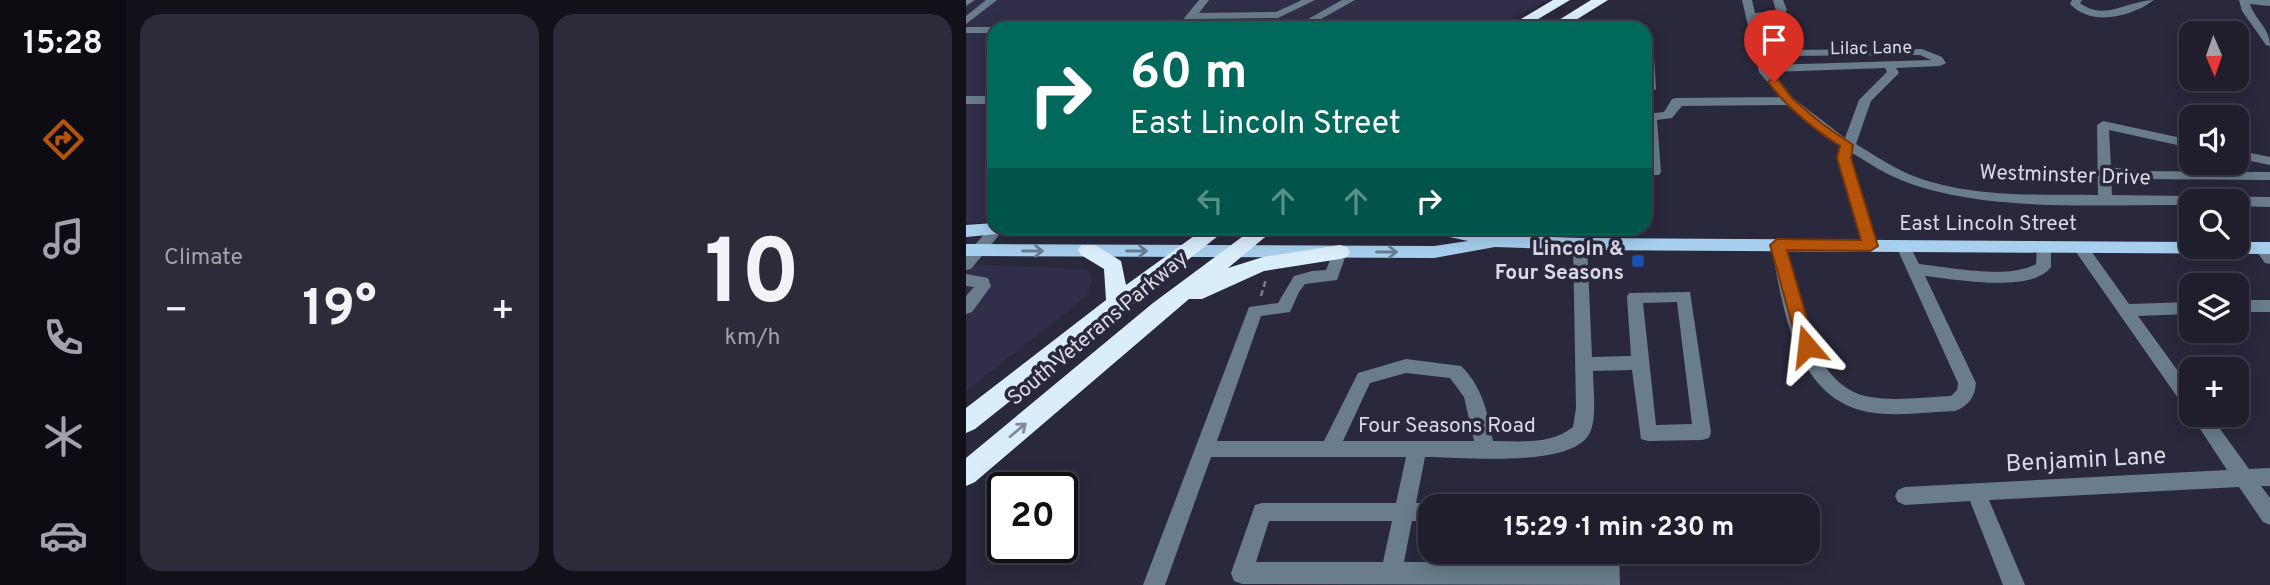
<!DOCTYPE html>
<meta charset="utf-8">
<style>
:root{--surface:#201e2d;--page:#2d2b39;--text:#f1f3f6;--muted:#a2a2aa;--line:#3d3c49;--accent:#b45309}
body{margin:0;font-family:Overpass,sans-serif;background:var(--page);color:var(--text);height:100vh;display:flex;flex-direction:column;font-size:26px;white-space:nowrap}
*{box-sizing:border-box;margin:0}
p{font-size:23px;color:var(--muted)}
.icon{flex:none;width:38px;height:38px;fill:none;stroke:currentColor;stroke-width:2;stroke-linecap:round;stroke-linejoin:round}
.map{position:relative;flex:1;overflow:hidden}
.side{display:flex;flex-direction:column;gap:14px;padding:14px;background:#121019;width:840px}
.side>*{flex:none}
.hud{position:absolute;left:21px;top:21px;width:665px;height:214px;border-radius:21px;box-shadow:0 4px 18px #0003,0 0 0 2px var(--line);background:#00695c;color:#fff;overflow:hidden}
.needle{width:46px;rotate:178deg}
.tools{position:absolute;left:1213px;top:21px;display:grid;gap:14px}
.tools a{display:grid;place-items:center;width:70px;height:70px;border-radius:14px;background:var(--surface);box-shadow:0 4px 18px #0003,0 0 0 2px var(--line);font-size:35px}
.speed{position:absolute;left:21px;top:472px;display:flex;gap:14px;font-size:35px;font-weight:700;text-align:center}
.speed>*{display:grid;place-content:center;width:91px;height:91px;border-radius:50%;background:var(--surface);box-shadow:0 4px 18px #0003,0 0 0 2px var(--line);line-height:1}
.speed .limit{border:4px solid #111;border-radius:10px;background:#fff;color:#111}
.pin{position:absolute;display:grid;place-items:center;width:60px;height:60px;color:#fff;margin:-72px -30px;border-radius:50% 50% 50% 0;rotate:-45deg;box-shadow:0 0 7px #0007}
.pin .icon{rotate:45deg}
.me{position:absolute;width:77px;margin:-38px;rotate:343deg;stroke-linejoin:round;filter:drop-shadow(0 0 5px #0008)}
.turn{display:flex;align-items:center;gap:24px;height:147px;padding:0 28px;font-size:32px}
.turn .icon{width:91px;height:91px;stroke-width:2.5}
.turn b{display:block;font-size:49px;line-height:60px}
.lanes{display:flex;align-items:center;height:66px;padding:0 28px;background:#0003;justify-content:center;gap:35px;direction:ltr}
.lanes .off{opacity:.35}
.big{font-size:52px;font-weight:700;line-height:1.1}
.side .card{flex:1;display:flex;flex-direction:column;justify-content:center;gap:10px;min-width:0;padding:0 24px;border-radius:21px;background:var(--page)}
.side .dial{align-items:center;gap:0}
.dial b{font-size:91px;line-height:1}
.heat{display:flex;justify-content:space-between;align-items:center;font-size:38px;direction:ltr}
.side .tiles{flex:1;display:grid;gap:14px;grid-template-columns:repeat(2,1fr)}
.trip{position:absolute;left:452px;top:494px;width:402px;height:70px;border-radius:21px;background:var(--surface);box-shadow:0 4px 18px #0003,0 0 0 2px var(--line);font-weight:700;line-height:70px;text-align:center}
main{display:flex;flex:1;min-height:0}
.tab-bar{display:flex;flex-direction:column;width:126px;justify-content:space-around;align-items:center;background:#0d0c12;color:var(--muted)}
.tab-bar .icon{width:49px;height:49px}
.tab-bar .selected{color:var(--accent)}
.tab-bar b{font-size:32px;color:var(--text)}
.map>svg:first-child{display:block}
</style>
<main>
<nav class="tab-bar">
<b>15:28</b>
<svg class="icon selected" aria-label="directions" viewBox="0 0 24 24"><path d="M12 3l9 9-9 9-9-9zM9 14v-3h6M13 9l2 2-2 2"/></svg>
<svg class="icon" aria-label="music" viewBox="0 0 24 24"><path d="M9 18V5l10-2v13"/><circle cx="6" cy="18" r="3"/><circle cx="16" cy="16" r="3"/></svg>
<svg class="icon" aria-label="phone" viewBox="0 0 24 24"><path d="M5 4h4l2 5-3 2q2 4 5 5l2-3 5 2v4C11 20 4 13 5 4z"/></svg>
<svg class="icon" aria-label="climate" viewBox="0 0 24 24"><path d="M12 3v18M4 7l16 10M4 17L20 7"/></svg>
<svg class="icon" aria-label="car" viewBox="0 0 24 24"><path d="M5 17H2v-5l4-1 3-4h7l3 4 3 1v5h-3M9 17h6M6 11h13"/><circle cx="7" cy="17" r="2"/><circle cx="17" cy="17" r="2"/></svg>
</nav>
<section class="side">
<div class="tiles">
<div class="card"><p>Climate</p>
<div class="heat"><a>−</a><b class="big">19°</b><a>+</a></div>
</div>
<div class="card dial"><b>10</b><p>km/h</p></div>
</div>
</section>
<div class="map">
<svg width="1304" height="585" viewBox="0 0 1304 585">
<rect width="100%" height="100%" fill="#2a283c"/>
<path fill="#312e49" d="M 0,0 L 581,0 L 528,28 L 28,28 L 28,222 L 0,222 Z
M 0,264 L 117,269 L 125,273 L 126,283 L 120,297 L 0,391 Z"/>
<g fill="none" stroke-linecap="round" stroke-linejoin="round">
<path stroke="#7e7c8d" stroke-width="2.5" stroke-dasharray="6 3.5" stroke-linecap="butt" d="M 295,296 L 300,279"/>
<path fill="#697d8c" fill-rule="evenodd" d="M 0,0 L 9,0 L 0,6 Z
M 20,0 L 31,0 L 0,24 L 0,16 Z
M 233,0 L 243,0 L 233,13 L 310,12 L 336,0 L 349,0 L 312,18 L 228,19 L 221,28 L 210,28 Z
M 376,0 L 389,0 L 339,28 L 326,28 Z
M 776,0 L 786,0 L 789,13 L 810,11 L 807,0 L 817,0 L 821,10 L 817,16 L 791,19 L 799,50 L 956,49 L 976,57 L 980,63 L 974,66 L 930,68 L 933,73 L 905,101 L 890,144 C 905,153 920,163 936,171 C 996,199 1067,194 1132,195 L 1131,125 L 1137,121 L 1225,140 L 1225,148 L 1143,130 L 1145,167 L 1170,171 L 1304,172 L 1304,180 L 1170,179 L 1145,175 L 1146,195 L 1304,197 L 1304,207 L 1270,206 L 1270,201 L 1225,201 L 1225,205 C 1135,204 1011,214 928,177 C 914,171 900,161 886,153 L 885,158 L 911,246 L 904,251 L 897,246 L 871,158 L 876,147 L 859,137 L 820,105 L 716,106 L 706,118 L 691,120 L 695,172 L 693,175 L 683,175 L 679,114 L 698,112 L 706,99 L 710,98 L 814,97 L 793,72 ZM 954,55 L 965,60 L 803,65 L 801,56 ZM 919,68 L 921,72 L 893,100 L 879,138 L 827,98 L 805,72 Z
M 1106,0 L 1116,0 L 1114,3 C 1139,22 1162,0 1188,0 C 1165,17 1126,27 1104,4 Z
M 1273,0 L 1304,0 L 1304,6 L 1284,4 C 1289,20 1304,28 1304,46 L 1300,45 L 1276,11 Z
M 0,27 L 28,27 L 32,28 L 28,28 L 28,33 L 0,33 Z
M 682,37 L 687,40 L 690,89 L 684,93 L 679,90 L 679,38 Z
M 0,96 L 28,96 L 28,104 L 0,104 Z
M 1270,150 L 1304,157 L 1304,165 L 1270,158 Z
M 27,224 L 28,228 L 39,228 L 5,269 L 0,270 L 0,255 Z
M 614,239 L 621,244 L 626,357 L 665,356 L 661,297 L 663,293 L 724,292 L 745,432 L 743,438 L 736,440 L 682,441 L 675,439 L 666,370 L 627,371 C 627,387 632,422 622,436 C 600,468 496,457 459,457 L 450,503 L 464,503 L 471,506 L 464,506 L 464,521 L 446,521 L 438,562 L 632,562 L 633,551 L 653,551 L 654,585 L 276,584 L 268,581 L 265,573 L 289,505 L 296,503 L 430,503 L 440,457 L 245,457 L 199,585 L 177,585 L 283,307 L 312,303 L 328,276 L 346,271 L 360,270 L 369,248 L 374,247 L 381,252 L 371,280 L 339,284 L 333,292 L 324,312 L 295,316 L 251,441 L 358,441 L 392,373 L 440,359 L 495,366 C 516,386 522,413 527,441 C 555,441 584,445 607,427 L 610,408 L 607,244 ZM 711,302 L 726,424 L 690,425 L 677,303 ZM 440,373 L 484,378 L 498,397 L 508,441 L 377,441 L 404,383 ZM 303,521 L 426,521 L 417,562 L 290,562 Z
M 812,240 L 819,245 C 830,292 843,382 899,396 C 926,402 957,397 985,396 L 991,390 L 992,383 L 930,246 L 932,242 L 942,242 L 953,264 C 983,267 1043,280 1070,264 L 1071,247 L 1078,242 L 1085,247 L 1085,267 C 1065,294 988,279 959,276 L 1010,383 C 1009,397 1002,406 989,411 C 960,412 931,417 902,412 C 828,398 817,306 805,245 Z
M 1115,243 L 1120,244 L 1163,304 L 1225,302 L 1225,314 L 1172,316 L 1225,389 L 1225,411 L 1219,408 L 1110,252 L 1108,248 L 1110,244 Z
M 1295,243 L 1304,249 L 1304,264 L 1299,263 L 1288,248 Z
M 0,274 L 22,278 L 25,286 L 6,312 L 0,314 L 0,296 L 8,287 L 0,286 Z
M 1270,300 L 1304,300 L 1304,312 L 1270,312 Z
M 1225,415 L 1244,415 L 1283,469 L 1304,468 L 1304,486 L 1295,486 L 1304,498 L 1304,525 L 1297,522 L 1273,487 L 1023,500 L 1059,585 L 1037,585 L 1004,501 L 939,505 L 932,502 L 929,496 L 932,490 L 939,487 L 1261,470 Z"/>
<path fill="#a7d0ee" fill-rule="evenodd" d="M 28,223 L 28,228 L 493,228 L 530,235 L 614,238 L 1225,242 L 1225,247 L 1270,247 L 1270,242 L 1304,242 L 1304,254 L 614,250 L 529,247 L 468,258 L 0,256 L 0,244 L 468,246 L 502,241 L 474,235 L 32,234 L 0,237 L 0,225 Z"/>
<path fill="#d9edfb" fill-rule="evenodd" d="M 587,0 L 604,0 L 557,28 L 540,28 Z
M 625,0 L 642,0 L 597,28 L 580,28 Z
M 144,228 L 174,228 L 171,233 L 153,236 L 146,234 Z
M 239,228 L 262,228 L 9,429 L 0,433 L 0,408 L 140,300 L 138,269 L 115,255 L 112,250 L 115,245 L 129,245 L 155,261 L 160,285 Z
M 288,228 L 310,228 L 262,268 L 297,257 L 374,245 L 381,247 L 384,252 L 381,257 L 374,259 L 298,271 L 236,299 L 223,299 L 9,482 L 0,486 L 0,458 L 187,303 Z
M 376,228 L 397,228 L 398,229 L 395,234 L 388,236 L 378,233 Z"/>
</g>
<defs><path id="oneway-shaft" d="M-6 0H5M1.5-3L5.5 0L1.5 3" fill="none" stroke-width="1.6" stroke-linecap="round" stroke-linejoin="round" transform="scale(1.75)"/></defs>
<g stroke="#687c95">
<use href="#oneway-shaft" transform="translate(67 251)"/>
<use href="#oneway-shaft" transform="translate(171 251)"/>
<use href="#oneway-shaft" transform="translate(421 252)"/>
</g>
<use stroke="#828a9c" href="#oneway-shaft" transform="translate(52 430) rotate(-40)"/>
<path fill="#b45309" stroke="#753606" stroke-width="2" d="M 804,80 L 812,80 L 827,99 L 855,123 L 887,145 L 885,158 L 912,246 L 904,251 L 821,250 L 849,346 L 847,350 L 835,350 L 832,346 L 804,245 L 811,239 L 895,240 L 871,158 L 874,146 C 846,128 822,109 802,82 Z"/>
<rect fill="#1a4fb4" stroke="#2a283c" stroke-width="2.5" x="665" y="254" width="14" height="14" rx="3.5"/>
<g text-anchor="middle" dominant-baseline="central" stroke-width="7" stroke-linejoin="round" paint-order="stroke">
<g font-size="18" fill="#d9d8e5" stroke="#2a283c">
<text transform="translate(905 49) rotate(-1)">Lilac Lane</text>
</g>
<g font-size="21" fill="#d9d8e5" stroke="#2a283c">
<text transform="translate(1099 176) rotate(2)">Westminster Drive</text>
<text x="1022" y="224">East Lincoln Street</text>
<text transform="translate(132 329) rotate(-40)">South Veterans Parkway</text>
<text x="481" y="426">Four Seasons Road</text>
</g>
<g font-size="21" font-weight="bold" fill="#d9d8e5" stroke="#2a283c" text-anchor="end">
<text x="658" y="249">Lincoln &amp;<tspan x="658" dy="24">Four Seasons</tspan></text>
</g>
<g font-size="24" fill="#d9d8e5" stroke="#2a283c">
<text transform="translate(1120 461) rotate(-3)">Benjamin Lane</text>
</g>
</g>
</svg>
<div class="tools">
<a><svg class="needle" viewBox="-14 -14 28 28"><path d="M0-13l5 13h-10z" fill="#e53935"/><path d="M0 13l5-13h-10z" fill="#a2a2aa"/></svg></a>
<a><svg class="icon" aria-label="sound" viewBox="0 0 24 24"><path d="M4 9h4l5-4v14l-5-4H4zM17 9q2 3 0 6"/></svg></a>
<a><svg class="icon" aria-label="search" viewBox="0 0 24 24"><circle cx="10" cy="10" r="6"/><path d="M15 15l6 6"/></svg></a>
<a><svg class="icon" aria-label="layers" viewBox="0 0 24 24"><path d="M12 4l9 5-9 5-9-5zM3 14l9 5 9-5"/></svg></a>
<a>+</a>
</div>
<div class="speed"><div class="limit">20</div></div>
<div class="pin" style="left:808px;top:82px;background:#d93025"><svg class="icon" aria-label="arrive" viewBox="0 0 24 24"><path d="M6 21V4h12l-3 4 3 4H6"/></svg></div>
<svg class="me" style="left:841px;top:346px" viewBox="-20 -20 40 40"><path d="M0-17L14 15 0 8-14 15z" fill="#b45309" stroke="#fff" stroke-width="4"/></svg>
<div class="trip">15:29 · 1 min · 230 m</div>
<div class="hud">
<div class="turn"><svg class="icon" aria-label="right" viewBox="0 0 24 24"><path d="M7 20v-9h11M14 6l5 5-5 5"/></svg><div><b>60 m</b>East Lincoln Street</div></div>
<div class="lanes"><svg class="icon off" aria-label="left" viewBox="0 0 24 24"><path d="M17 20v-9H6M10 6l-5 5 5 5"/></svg><svg class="icon off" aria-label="ahead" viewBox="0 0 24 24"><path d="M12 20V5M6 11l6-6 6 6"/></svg><svg class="icon off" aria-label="ahead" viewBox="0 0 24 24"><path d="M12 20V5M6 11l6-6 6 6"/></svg><svg class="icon" aria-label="right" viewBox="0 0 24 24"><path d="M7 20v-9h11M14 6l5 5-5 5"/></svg></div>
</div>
</div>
</main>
